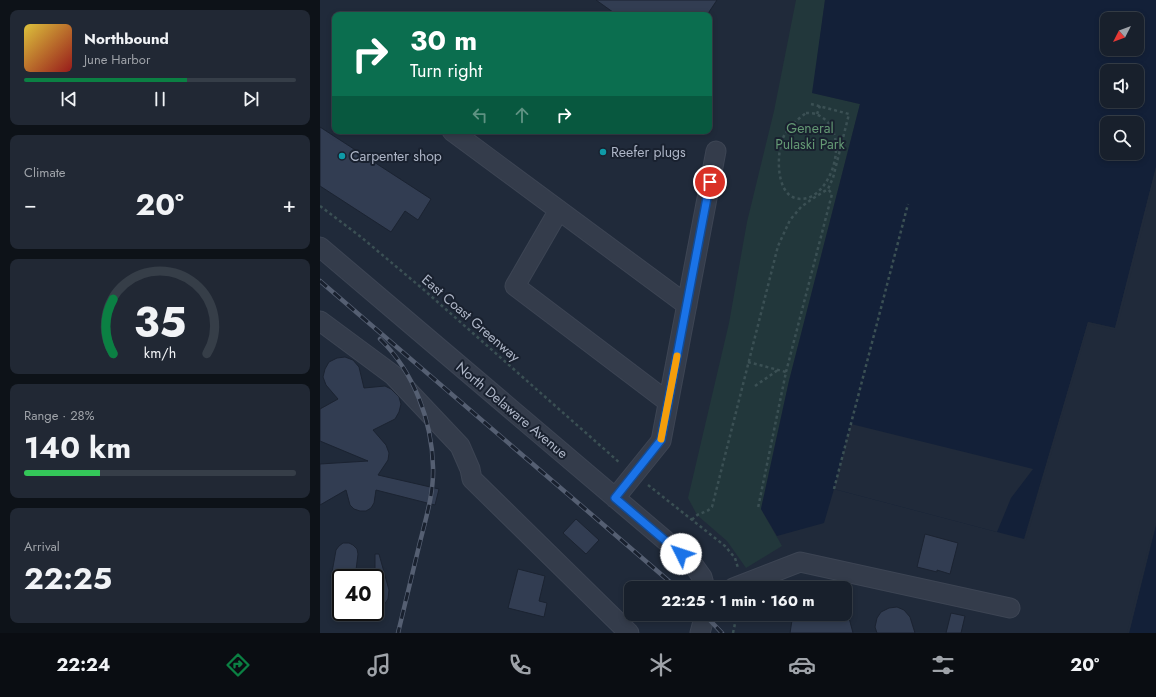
<!DOCTYPE html>
<meta charset="utf-8">
<style>
:root{--surface:#18202c;--page:#212834;--text:#f1f3f6;--muted:#9fa3a9;--line:#363e48;--accent:#0b8043}
body{margin:0;font-family:Jost,sans-serif;background:var(--page);color:var(--text);height:100vh;display:flex;flex-direction:column;font-size:15px;white-space:nowrap}
*{box-sizing:border-box;margin:0}
p{font-size:13px;color:var(--muted)}
.icon{flex:none;width:22px;height:22px;fill:none;stroke:currentColor;stroke-width:2;stroke-linecap:round;stroke-linejoin:round}
.map{position:relative;flex:1;overflow:hidden}
.side{display:flex;flex-direction:column;gap:10px;padding:10px;background:#0d1218;width:320px}
.side>*{flex:none}
.hud{position:absolute;left:12px;top:12px;width:380px;height:122px;border-radius:8px;box-shadow:0 2px 6px #0003,0 0 0 1px var(--line);background:#0b6e4f;color:#fff;overflow:hidden}
.needle{width:26px;rotate:228deg}
.tools{position:absolute;left:780px;top:12px;display:grid;gap:8px}
.tools a{display:grid;place-items:center;width:44px;height:44px;border-radius:8px;background:var(--surface);box-shadow:0 2px 6px #0003,0 0 0 1px var(--line);font-size:20px}
.speed{position:absolute;left:12px;top:569px;display:flex;gap:8px;font-size:20px;font-weight:700;text-align:center}
.speed>*{display:grid;place-content:center;width:52px;height:52px;border-radius:50%;background:var(--surface);box-shadow:0 2px 6px #0003,0 0 0 1px var(--line);line-height:1}
.speed .limit{border:2px solid #111;border-radius:6px;background:#fff;color:#111}
.pin{position:absolute;display:grid;place-items:center;width:34px;height:34px;color:#fff;margin:-17px;border:2px solid #fff;border-radius:50%;box-shadow:0 1px 4px #0007}
.me{position:absolute;width:44px;margin:-22px;rotate:311deg;stroke-linejoin:round;filter:drop-shadow(0 0 3px #0008)}
.turn{display:flex;align-items:center;gap:14px;height:84px;padding:0 12px;font-size:18px}
.turn .icon{width:52px;height:52px;stroke-width:2.5}
.turn b{display:block;font-size:28px;line-height:34px}
.lanes{display:flex;align-items:center;height:38px;padding:0 12px;background:#0003;justify-content:center;gap:20px;direction:ltr}
.lanes .off{opacity:.35}
.big{font-size:30px;font-weight:700;line-height:1.1}
.side .tile{flex:1;display:flex;flex-direction:column;justify-content:center;gap:6px;min-width:0;padding:0 14px;border-radius:8px;background:var(--page)}
.side .dial{align-items:center;gap:0}
.dial svg{height:104px;overflow:visible;fill:none;stroke:var(--line);stroke-width:7;stroke-linecap:round;text-anchor:middle}
.dial text{fill:var(--text);stroke:none}
.song{display:flex;align-items:center;gap:12px}
.cover{width:48px;height:48px;border-radius:6px;background:linear-gradient(135deg,hsl(50 70% 55%),hsl(0 70% 35%))}
.played{height:4px;border-radius:2px;background:linear-gradient(90deg,var(--accent) 60%,var(--line) 60%)}
.keys{display:flex;justify-content:space-around;direction:ltr}
.heat{display:flex;justify-content:space-between;align-items:center;font-size:22px;direction:ltr}
.charge{height:6px;border-radius:3px;background:linear-gradient(90deg,#34c759 28%,var(--line) 0)}
.trip{position:absolute;left:304px;top:581px;width:228px;height:40px;border-radius:8px;background:var(--surface);box-shadow:0 2px 6px #0003,0 0 0 1px var(--line);font-weight:700;line-height:40px;text-align:center}
.menu{display:flex;height:64px;justify-content:space-around;align-items:center;background:#0a0d12;color:var(--muted)}
.menu .icon{width:28px;height:28px}
.menu .current{color:var(--accent)}
.menu b{font-size:18px;color:var(--text)}
main{display:flex;flex:1;min-height:0}
.map>svg:first-child{display:block}
</style>
<main>
<section class="side">
<div class="tile">
<div class="song"><i class="cover"></i><div><b>Northbound</b><p>June Harbor</p></div></div>
<div class="played"></div>
<div class="keys"><svg class="icon" aria-label="previous" viewBox="0 0 24 24"><path d="M18 5L8 12l10 7zM5 5v14"/></svg><svg class="icon" aria-label="pause" viewBox="0 0 24 24"><path d="M8 5v14M16 5v14"/></svg><svg class="icon" aria-label="next" viewBox="0 0 24 24"><path d="M6 5l10 7-10 7zM19 5v14"/></svg></div>
</div>
<div class="tile"><p>Climate</p>
<div class="heat"><a>−</a><b class="big">20°</b><a>+</a></div>
</div>
<div class="tile dial"><svg viewBox="0 0 100 80">
<path d="M14 69A42 42 0 1 1 86 69"/>
<path d="M14 69A42 42 0 0 1 14 27" stroke="#0b8043"/>
<text x="50" y="56" font-size="32" font-weight="700">35</text>
<text x="50" y="72" font-size="11">km/h</text>
</svg></div>
<div class="tile"><p>Range · 28%</p><b class="big">140 km</b><div class="charge"></div></div>
<div class="tile"><p>Arrival</p><b class="big">22:25</b></div>
</section>
<div class="map">
<svg width="836" height="633" viewBox="0 0 836 633">
<rect width="100%" height="100%" fill="#202a3a"/>
<path fill="#22373b" d="M 476,0 L 505,0 L 493,93 L 540,104 L 469,381 L 441,509 L 462,546 L 426,568 L 407,541 L 377,515 L 368,498 L 409,323 L 427,222 L 454,111 Z"/>
<path fill="#132038" fill-rule="evenodd" d="M 505,0 L 836,0 L 836,167 L 795,328 L 768,322 L 704,539 L 514,489 L 504,523 L 457,536 L 441,509 L 469,381 L 540,104 L 492,93 ZM 787,19 L 817,19 L 817,49 L 787,49 ZM 787,71 L 817,71 L 817,101 L 787,101 ZM 787,123 L 817,123 L 817,153 L 787,153 Z
M 836,525 L 836,633 L 809,633 Z"/>
<path fill="#202a3a" d="M 836,167 L 836,175 L 797,329 L 795,330 L 769,324 L 706,540 L 704,541 L 768,322 L 795,328 Z
M 531,424 L 713,469 L 691,498 L 677,532 L 514,489 Z
M 836,523 L 809,633 L 807,633 L 834,524 Z"/>
<path fill="#323d52" stroke="#1b2331" d="M 276,0 L 397,0 L 387,15 L 297,15 Z
M 0,127 L 111,199 L 98,220 L 85,211 L 71,232 L 0,186 Z
M 25,357 L 33,360 L 39,367 L 44,388 L 65,386 L 71,389 L 79,397 L 81,404 L 79,412 L 75,419 L 53,430 L 66,445 L 69,453 L 68,460 L 58,475 L 119,489 L 115,505 L 56,490 L 54,503 L 51,508 L 46,511 L 40,511 L 34,509 L 30,505 L 26,490 L 0,505 L 0,464 L 48,461 L 0,441 L 0,409 L 18,399 L 6,385 L 3,377 L 5,369 L 9,362 L 17,358 Z
M 256,519 L 279,540 L 266,554 L 243,533 Z
M 605,534 L 638,543 L 630,574 L 617,570 L 617,572 L 597,567 Z
M 23,543 L 29,543 L 33,545 L 37,549 L 38,554 L 35,578 L 11,578 L 16,550 L 19,546 Z
M 55,554 L 59,554 L 69,590 L 68,599 L 55,618 Z
M 198,569 L 225,576 L 219,601 L 227,603 L 224,617 L 188,608 Z
M 577,607 L 584,610 L 590,617 L 595,633 L 557,633 L 555,627 L 557,618 L 561,612 L 569,608 Z
M 631,613 L 645,616 L 641,633 L 626,633 Z
M 473,614 L 528,614 L 533,633 L 470,633 Z"/>
<g fill="none" stroke-linecap="round" stroke-linejoin="round">
<defs>
<path id="minor" d="M 132,131 L 367,305
M 239,210 L 195,286 L 348,402
M 0,247 L 372,563 L 382,577 L 385,588
M 0,321 L 73,375 L 140,446 L 150,469 L 152,479 L 309,633
M 295,498 L 341,441 L 396,151
M 413,588 L 480,562 L 690,608
M 380,633 L 385,614"/>
</defs>
<use href="#minor" stroke="#3d4554" stroke-width="21"/>
<path stroke="#3b5054" stroke-width="2.5" stroke-dasharray="3 3" stroke-linecap="butt" d="M 486,113 C 490,113 495,113 498,115 C 535,132 509,208 475,198 C 455,192 456,149 465,134 C 470,126 478,119 486,113 Z
M 497,114 L 500,106
M 0,206 L 41,237 L 104,290 L 300,463
M 428,362 L 466,372 L 438,508
M 466,372 L 512,194 L 508,189
M 435,386 L 458,370
M 328,485 L 405,546 L 415,558 L 418,568
M 514,489 L 588,204
M 372,520 C 379,511 384,515 392,507 L 458,246 L 470,220 L 481,207 L 492,199 L 508,189 L 513,178 L 529,114 L 491,104
M 413,633 L 417,614"/>
<use href="#minor" stroke="#343c4b" stroke-width="19"/>
<defs>
<path id="rail" d="M 0,281 L 357,588
M 60,339 C 94,372 112,421 113,467 C 114,492 106,518 100,542 C 93,572 85,603 78,633
M 384,614 L 402,633"/>
</defs>
<use href="#rail" stroke="#555f72" stroke-width="4.5"/>
<use href="#rail" stroke="#19212f" stroke-width="3" stroke-dasharray="9" stroke-linecap="butt"/>
</g>
<g fill="none" stroke-linecap="round" stroke-linejoin="round">
<defs>
<path id="route" d="M 361,554 L 295,498 L 341,440 L 390,182"/>
</defs>
<use href="#route" stroke="#114b97" stroke-width="10"/>
<use href="#route" stroke="#1a73e8" stroke-width="7"/>
<path stroke="#f59e0b" stroke-width="7" d="M 341,439 L 357,356"/>
</g>
<g fill="#0f9aa8" stroke="#19212f" stroke-width="1.5">
<circle cx="283" cy="152" r="4"/>
<circle cx="22" cy="156" r="4"/>
</g>
<g text-anchor="middle" dominant-baseline="central" stroke-width="4" stroke-linejoin="round" paint-order="stroke">
<g font-size="14" fill="#649974" stroke="#19212f">
<text x="490" y="128">General<tspan x="490" dy="16">Pulaski Park</tspan></text>
</g>
<g font-size="14" fill="#aeb6c7" stroke="#19212f" text-anchor="start">
<text x="291" y="152">Reefer plugs</text>
<text x="30" y="156">Carpenter shop</text>
</g>
<g font-size="14" fill="#aeb6c7" stroke="#19212f">
<text transform="translate(151 318) rotate(41)">East Coast Greenway</text>
<text transform="translate(192 410) rotate(40)">North Delaware Avenue</text>
</g>
</g>
</svg>
<div class="tools">
<a><svg class="needle" viewBox="-14 -14 28 28"><path d="M0-13l5 13h-10z" fill="#e53935"/><path d="M0 13l5-13h-10z" fill="#9fa3a9"/></svg></a>
<a><svg class="icon" aria-label="sound" viewBox="0 0 24 24"><path d="M4 9h4l5-4v14l-5-4H4zM17 9q2 3 0 6"/></svg></a>
<a><svg class="icon" aria-label="search" viewBox="0 0 24 24"><circle cx="10" cy="10" r="6"/><path d="M15 15l6 6"/></svg></a>
</div>
<div class="speed"><div class="limit">40</div></div>
<div class="pin" style="left:390px;top:182px;background:#d93025"><svg class="icon" aria-label="arrive" viewBox="0 0 24 24"><path d="M6 21V4h12l-3 4 3 4H6"/></svg></div>
<svg class="me" style="left:361px;top:554px" viewBox="-20 -20 40 40"><circle r="19" fill="#fff"/><path d="M0-13L10 11 0 6-10 11z" fill="#1a73e8"/></svg>
<div class="trip">22:25 · 1 min · 160 m</div>
<div class="hud">
<div class="turn"><svg class="icon" aria-label="right" viewBox="0 0 24 24"><path d="M7 20v-9h11M14 6l5 5-5 5"/></svg><div><b>30 m</b>Turn right</div></div>
<div class="lanes"><svg class="icon off" aria-label="left" viewBox="0 0 24 24"><path d="M17 20v-9H6M10 6l-5 5 5 5"/></svg><svg class="icon off" aria-label="ahead" viewBox="0 0 24 24"><path d="M12 20V5M6 11l6-6 6 6"/></svg><svg class="icon" aria-label="right" viewBox="0 0 24 24"><path d="M7 20v-9h11M14 6l5 5-5 5"/></svg></div>
</div>
</div>
</main>
<nav class="menu">
<b>22:24</b>
<svg class="icon current" aria-label="directions" viewBox="0 0 24 24"><path d="M12 3l9 9-9 9-9-9zM9 14v-3h6M13 9l2 2-2 2"/></svg>
<svg class="icon" aria-label="music" viewBox="0 0 24 24"><path d="M9 18V5l10-2v13"/><circle cx="6" cy="18" r="3"/><circle cx="16" cy="16" r="3"/></svg>
<svg class="icon" aria-label="phone" viewBox="0 0 24 24"><path d="M5 4h4l2 5-3 2q2 4 5 5l2-3 5 2v4C11 20 4 13 5 4z"/></svg>
<svg class="icon" aria-label="climate" viewBox="0 0 24 24"><path d="M12 3v18M4 7l16 10M4 17L20 7"/></svg>
<svg class="icon" aria-label="car" viewBox="0 0 24 24"><path d="M5 17H2v-5l4-1 3-4h7l3 4 3 1v5h-3M9 17h6M6 11h13"/><circle cx="7" cy="17" r="2"/><circle cx="17" cy="17" r="2"/></svg>
<svg class="icon" aria-label="filters" viewBox="0 0 24 24"><path d="M4 7h16M4 17h16"/><circle cx="9" cy="7" r="2"/><circle cx="15" cy="17" r="2"/></svg>
<b>20°</b>
</nav>
